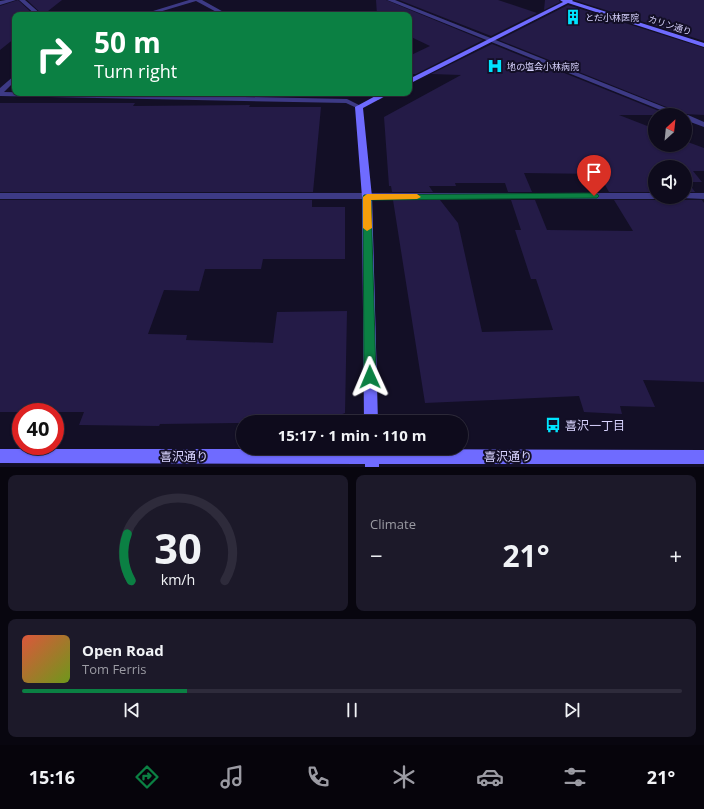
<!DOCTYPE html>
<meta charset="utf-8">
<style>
:root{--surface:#0e0b1c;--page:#1c1929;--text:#f1f3f6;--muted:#9b9ba3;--line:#2e2b3b;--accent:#0b8043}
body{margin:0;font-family:"Open Sans","Noto Sans JP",sans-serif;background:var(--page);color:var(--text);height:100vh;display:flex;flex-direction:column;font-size:15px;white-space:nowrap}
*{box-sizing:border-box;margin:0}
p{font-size:13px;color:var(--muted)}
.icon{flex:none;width:22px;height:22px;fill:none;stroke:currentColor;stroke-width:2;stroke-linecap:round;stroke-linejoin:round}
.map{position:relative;height:467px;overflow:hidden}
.sheet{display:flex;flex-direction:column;gap:8px;padding:8px;background:#08060f;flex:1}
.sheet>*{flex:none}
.hud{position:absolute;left:12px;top:12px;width:400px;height:84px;border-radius:8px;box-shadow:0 1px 3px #0004,0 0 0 1px var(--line);background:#0b8043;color:#fff;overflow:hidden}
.needle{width:26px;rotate:27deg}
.fabs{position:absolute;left:648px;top:108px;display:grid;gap:8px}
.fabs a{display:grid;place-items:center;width:44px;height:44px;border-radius:50%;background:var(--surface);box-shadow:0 1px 3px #0004,0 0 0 1px var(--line);font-size:20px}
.speed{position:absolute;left:12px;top:403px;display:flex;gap:8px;font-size:20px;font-weight:700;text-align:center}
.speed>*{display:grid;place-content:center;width:52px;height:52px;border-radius:50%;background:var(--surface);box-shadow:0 1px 3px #0004,0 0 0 1px var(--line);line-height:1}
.speed .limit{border:6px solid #d22;background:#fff;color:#111}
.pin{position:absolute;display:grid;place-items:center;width:34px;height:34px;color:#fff;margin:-41px -17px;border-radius:50% 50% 50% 0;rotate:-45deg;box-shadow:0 0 4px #0007}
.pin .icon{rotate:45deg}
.me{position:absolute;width:44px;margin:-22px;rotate:359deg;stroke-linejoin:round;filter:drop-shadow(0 0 3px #0008)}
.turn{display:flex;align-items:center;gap:14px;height:84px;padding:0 16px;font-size:18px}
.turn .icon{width:52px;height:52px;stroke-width:2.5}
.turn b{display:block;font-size:28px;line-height:34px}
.big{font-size:30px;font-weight:700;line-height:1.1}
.sheet .card{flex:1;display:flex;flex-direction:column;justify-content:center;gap:6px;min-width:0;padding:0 14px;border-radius:8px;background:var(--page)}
.sheet .dial{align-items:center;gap:0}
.dial svg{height:104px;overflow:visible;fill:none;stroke:var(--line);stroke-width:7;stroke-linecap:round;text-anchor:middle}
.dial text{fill:var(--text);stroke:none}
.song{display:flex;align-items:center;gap:12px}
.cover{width:48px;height:48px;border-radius:6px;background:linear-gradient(135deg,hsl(10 70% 55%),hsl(80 70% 35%))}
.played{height:4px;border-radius:2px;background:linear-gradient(90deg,var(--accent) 25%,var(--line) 25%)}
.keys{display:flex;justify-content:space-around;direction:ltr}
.heat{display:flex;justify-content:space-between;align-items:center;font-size:22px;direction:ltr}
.sheet .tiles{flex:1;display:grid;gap:8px;grid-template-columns:1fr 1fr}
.card:last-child{grid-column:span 2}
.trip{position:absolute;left:236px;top:415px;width:232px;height:40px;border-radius:20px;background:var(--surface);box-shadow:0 1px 3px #0004,0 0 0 1px var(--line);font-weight:700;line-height:40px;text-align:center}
.dock{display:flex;height:64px;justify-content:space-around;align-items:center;background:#06040b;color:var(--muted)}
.dock .icon{width:28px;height:28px}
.dock .selected{color:var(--accent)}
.dock b{font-size:18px;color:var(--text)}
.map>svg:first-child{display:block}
</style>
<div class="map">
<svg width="704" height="467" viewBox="0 0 704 467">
<rect width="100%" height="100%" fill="#130f26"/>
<path fill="#241b47" d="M 18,0 L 34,15 L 15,15 L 15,38 L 0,50 L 0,6 Z
M 27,0 L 62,0 L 43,15 Z
M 376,0 L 386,0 L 483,40 L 416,74 L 409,74 L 409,56 L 430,46 L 409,36 L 409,15 L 377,15 Z
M 399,0 L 498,0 L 537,13 L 491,36 Z
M 545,0 L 559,0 L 560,2 L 544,10 Z
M 574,0 L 704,0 L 704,41 Z
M 568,5 L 704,48 L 704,115 L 684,114 L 499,40 Z
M 492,44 L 669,115 L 619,115 L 655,129 L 655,145 L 685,145 L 685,141 L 704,148 L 704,171 L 693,171 L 702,182 L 688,182 L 695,192 L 685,192 L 685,167 L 655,167 L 655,192 L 609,192 L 599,174 L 524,173 L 532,192 L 508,192 L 505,183 L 455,183 L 456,186 L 429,186 L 433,192 L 392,192 L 391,186 L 389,186 L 384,117 L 461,75 L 431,74 Z
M 0,103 L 135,103 L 133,106 L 250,105 L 249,107 L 321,107 L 313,192 L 0,192 Z
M 660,197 L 680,197 L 682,200 L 702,200 L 704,203 L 704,382 L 643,380 L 655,407 L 620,406 L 622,414 L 584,412 L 579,396 L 425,403 L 393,200 L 440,200 L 458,223 L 482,332 L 553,330 L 536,279 L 531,279 L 515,230 L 521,230 L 511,200 L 535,200 L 547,230 L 633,231 L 614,200 L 655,200 Z
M 0,200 L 312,200 L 312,207 L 345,207 L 345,259 L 263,259 L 261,269 L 205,269 L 199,291 L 164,290 L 148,334 L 187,335 L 186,340 L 273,343 L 277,312 L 347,311 L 345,413 L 323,422 L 160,424 L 159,426 L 79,425 L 84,412 L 0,412 Z"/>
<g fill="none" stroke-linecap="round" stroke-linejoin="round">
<path fill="#3d3a85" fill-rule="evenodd" d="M 6,0 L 16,0 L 0,5 L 0,1 Z"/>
<path fill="#3d3a85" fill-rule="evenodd" d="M 19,0 L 25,0 L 42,15 L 36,15 Z
M 189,0 L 202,0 L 229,15 L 222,15 L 196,1 L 149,15 L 140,15 Z
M 387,0 L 395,0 L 684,115 L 673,115 Z
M 15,75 L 15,81 L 4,92 L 347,99 L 363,107 L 359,109 L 346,103 L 0,96 L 0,88 Z
M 365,93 L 374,93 L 382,98 L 378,100 Z
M 684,115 L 688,115 L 704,122 L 704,127 L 685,120 Z
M 0,193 L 655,193 L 655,197 L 659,197 L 655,199 L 0,199 Z
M 685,193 L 704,193 L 704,199 L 682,198 L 681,197 L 685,197 Z"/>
<path fill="#6f6bff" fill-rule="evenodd" d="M 560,0 L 573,0 L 572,1 L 704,43 L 704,47 L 568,3 L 409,84 L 409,79 L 563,2 Z
M 381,93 L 391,93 L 363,108 L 372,197 L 378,422 L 364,422 L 362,197 L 355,107 Z
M 365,448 L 379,448 L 379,449 L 704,450 L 704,464 L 379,464 L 379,467 L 365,467 L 365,464 L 0,463 L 0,449 L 365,449 Z"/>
</g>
<path fill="#0b8043" stroke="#07532c" d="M 594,193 L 597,194 L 599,196 L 597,198 L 371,200 L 376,377 L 374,381 L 370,383 L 366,381 L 364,377 L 363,197 L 364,195 Z"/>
<path fill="#f59e0b" d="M 367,194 L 417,194 L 421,197 L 417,199 L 371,200 L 372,228 L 367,231 L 363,228 L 363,197 Z"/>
<defs>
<symbol id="building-bare" viewBox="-9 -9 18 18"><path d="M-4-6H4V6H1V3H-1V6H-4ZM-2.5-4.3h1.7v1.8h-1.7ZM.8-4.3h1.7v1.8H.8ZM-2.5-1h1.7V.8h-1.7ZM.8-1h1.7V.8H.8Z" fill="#00e5ff" stroke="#130f26" stroke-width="2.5" paint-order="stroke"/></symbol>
<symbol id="hospital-bare" viewBox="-9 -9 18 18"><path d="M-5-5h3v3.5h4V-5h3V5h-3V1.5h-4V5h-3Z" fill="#00e5ff" stroke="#130f26" stroke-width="2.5" paint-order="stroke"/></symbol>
<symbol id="bus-bare" viewBox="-9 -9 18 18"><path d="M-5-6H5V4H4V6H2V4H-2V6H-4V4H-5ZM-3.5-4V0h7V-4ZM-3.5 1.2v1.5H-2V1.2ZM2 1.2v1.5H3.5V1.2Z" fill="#00e5ff" stroke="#130f26" stroke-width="2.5" paint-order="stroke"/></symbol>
</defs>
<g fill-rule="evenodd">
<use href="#building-bare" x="562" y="6" width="22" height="22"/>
<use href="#hospital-bare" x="484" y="55" width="22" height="22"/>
<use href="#bus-bare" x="542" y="414" width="22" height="22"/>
</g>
<g text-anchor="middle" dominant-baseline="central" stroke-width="4" stroke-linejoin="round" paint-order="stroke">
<g font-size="9" fill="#d9d4ff" stroke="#130f26" text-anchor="start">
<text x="585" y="17">とだ小林医院</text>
<text x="507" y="66">地の塩会小林病院</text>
</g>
<g font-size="9" fill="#d9d4ff" stroke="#130f26">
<text transform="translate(670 25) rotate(18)">カリン通り</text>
</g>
<g font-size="12" fill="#d9d4ff" stroke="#130f26" text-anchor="start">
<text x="565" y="425">喜沢一丁目</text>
</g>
<g font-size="12" fill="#d9d4ff" stroke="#130f26">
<text x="184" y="456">喜沢通り</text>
<text x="508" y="456">喜沢通り</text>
</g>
</g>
</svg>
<div class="fabs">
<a><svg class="needle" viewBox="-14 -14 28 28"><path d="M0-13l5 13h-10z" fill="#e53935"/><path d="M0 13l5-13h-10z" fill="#9b9ba3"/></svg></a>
<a><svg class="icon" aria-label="sound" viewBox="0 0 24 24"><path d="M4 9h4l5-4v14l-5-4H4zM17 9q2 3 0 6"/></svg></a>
</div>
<div class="speed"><div class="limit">40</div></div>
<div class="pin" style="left:594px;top:196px;background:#d93025"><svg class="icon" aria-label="arrive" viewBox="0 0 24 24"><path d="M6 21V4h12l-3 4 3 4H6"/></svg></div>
<svg class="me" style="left:370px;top:377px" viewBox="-20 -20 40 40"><path d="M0-17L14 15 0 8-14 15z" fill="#0b8043" stroke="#fff" stroke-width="4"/></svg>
<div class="trip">15:17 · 1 min · 110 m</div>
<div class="hud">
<div class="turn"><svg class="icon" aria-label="right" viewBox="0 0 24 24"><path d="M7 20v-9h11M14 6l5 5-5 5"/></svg><div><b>50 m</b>Turn right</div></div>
</div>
</div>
<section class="sheet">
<div class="tiles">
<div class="card dial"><svg viewBox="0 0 100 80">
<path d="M14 69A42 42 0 1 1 86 69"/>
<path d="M14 69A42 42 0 0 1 11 33" stroke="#0b8043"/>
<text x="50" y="56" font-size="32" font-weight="700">30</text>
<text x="50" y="72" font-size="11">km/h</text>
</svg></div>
<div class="card"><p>Climate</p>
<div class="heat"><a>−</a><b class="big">21°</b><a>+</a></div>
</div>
<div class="card">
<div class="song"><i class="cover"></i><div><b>Open Road</b><p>Tom Ferris</p></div></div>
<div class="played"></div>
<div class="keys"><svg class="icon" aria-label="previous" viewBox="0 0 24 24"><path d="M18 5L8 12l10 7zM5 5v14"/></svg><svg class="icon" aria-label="pause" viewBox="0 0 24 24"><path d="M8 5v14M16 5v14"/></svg><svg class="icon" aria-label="next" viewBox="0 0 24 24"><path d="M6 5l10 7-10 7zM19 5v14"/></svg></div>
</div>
</div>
</section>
<nav class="dock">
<b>15:16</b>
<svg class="icon selected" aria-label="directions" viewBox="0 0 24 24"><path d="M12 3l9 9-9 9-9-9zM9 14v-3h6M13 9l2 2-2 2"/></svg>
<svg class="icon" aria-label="music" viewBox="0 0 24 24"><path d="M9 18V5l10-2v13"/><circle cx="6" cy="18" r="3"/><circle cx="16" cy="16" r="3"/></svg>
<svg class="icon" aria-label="phone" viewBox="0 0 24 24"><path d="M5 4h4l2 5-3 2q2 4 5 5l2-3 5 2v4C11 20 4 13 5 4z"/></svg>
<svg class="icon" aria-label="climate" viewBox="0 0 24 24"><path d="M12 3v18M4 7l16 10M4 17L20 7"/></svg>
<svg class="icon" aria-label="car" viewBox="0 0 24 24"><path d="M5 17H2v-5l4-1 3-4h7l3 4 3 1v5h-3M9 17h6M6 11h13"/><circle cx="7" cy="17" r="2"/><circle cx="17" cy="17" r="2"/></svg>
<svg class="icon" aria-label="filters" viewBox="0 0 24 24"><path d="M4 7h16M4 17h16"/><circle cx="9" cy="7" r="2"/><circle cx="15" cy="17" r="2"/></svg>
<b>21°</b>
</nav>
